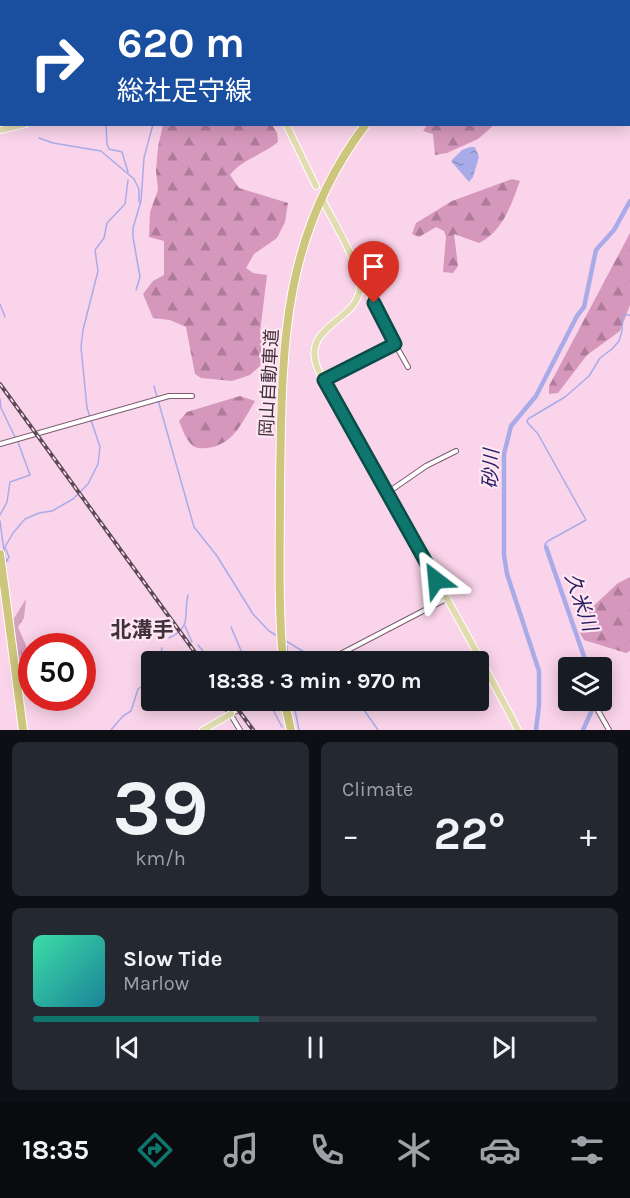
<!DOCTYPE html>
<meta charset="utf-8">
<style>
:root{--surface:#171b24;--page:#242831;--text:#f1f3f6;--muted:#9ea1a6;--line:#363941;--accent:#0f766e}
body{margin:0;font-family:Karla,"Noto Sans JP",sans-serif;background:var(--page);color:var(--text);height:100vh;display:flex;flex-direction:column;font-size:22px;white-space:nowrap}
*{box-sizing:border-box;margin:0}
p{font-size:20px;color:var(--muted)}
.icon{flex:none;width:33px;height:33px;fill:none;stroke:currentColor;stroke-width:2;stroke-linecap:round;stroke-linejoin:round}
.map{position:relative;height:730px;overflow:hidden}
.panel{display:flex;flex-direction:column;gap:12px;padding:12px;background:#0d0f14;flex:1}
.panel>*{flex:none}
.banner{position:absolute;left:0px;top:0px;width:630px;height:126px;box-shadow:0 3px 15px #0003;background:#1a4fa0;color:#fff;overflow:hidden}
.controls{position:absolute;left:558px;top:657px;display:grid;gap:12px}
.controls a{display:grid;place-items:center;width:54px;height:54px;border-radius:6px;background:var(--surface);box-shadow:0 3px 15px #0003;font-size:30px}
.speed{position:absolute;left:18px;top:633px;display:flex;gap:12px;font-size:30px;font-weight:700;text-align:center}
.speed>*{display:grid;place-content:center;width:78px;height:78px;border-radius:50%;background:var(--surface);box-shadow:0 3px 15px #0003;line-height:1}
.speed .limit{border:9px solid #d22;background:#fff;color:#111}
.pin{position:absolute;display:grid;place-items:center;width:51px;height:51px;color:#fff;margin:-62px -26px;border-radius:50% 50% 50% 0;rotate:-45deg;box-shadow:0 0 6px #0007}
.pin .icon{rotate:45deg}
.me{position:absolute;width:66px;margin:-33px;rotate:331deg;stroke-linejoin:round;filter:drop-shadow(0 0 4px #0008)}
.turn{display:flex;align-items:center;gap:21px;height:126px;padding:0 18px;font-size:27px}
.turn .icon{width:78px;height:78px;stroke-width:2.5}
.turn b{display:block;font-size:42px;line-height:51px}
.big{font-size:45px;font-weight:700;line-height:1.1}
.panel .widget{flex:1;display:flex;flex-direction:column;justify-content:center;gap:9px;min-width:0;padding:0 21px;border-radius:9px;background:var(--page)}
.panel .dial{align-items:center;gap:0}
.dial b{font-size:78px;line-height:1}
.song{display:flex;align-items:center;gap:18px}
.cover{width:72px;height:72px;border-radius:9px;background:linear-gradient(135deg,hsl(160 70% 55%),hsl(190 70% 35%))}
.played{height:6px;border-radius:3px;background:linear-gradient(90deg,var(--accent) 40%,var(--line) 40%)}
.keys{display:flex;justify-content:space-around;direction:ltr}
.heat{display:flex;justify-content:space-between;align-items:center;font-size:33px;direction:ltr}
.panel .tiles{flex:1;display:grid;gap:12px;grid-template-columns:1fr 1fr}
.widget:last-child{grid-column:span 2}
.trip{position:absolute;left:141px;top:651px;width:348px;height:60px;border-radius:6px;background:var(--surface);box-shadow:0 3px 15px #0003;font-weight:700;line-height:60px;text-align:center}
.menu{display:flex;height:96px;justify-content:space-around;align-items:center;background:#090b0e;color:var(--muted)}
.menu .icon{width:42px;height:42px}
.menu .on{color:var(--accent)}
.menu b{font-size:27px;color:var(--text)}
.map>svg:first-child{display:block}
</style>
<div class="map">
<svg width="630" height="730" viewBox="0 0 630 730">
<defs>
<pattern id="grass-tufts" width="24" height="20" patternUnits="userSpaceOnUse" patternTransform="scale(1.5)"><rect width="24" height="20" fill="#d5a1c0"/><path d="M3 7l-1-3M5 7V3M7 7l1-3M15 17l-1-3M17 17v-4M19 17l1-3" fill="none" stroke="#ae849d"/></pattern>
<pattern id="forest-firs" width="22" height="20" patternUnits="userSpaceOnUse" patternTransform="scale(1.5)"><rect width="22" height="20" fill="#d597bc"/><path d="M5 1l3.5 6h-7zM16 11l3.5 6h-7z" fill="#ae7c9a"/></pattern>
<pattern id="water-ripples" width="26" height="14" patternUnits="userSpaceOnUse" patternTransform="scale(1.5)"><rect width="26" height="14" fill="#a9abe8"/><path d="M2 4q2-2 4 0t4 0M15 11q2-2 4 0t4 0" fill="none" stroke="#8b8cbd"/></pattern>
</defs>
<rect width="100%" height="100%" fill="#fad4ea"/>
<path fill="url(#grass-tufts)" d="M 26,599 L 24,618 L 18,627 L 31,657 L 19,662 L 13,620 Z"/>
<path fill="url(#forest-firs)" d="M 513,0 L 630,0 L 630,47 L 629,50 L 628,2 Z
M 428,124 L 494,124 L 494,125 L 478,139 L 447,153 L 435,155 L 433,134 L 423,131 Z
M 163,125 L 272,125 L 277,133 L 278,142 C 261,156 242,159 230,175 L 239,188 L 288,203 L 285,222 L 277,238 L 254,254 L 246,268 L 253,273 L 267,275 L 260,332 L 264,356 L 260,366 L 250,375 L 232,381 L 201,378 L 195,374 L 186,327 L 170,320 L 153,318 L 143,294 L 153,281 L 164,275 L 164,241 L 149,237 L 150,212 L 158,190 L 156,171 L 158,147 Z
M 512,179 L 520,181 C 511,205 503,231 479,243 L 454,234 L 458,266 L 453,273 L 443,272 L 446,237 L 444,231 L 436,227 L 419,237 L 412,234 L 416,223 L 452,201 Z
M 630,233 L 630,305 L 620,331 L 587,355 L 558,393 L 549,394 L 549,386 Z
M 240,396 L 255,401 C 242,422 234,445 207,448 C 200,449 194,448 190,443 C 185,437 182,428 179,421 L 187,412 Z
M 630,577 L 630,651 L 626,653 L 584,640 L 580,633 L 585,614 L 618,583 Z"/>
<path fill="url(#water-ripples)" d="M 470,147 L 475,147 L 479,157 L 473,177 L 469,182 L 451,161 L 462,150 Z"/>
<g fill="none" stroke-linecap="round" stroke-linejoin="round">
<path stroke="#a9abe8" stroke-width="1.5" d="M 89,0 L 90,2
M 366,2 L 366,0
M 0,92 L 2,93
M 106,124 L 107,144 L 109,149 L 122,152 L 128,172
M 39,138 L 53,143 L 101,151 L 134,179 L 139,189 L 139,202
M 136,290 L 140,277 L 133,237 L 133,228 L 141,201 L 144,158 L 153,124
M 0,304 L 5,317
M 154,386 L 194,527 L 217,556 L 253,614 L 269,631 L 279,637
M 0,399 L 1,408 L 15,437
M 0,515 L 7,502 L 10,482 L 30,475 L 18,442
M 0,521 L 5,558 L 8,561
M 546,547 L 545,544 L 548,541 L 586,520 L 538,434 L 527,422 L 528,419 L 565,397 L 589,376 L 600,358 L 612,349 L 619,341 L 622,331 L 623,315 L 630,315
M 4,565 L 9,557 L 5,547 L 13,533 L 25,519 L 39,513 L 52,511 L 73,499 L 88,484 L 98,464 L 100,447 L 87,408 L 81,347 L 83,330 L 98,271 L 95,250 L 104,238 L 107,223 L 125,204 L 128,180
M 185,626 L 192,642
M 231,627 L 246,662
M 169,638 C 193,626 183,616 188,595
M 286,641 L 319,661
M 198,645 L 212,662
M 287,646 L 288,662
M 159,659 L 162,648
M 233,700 L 238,707
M 268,700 L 282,727
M 293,700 L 299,730
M 357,700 L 378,730
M 241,711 L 255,730
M 111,730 L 123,716 L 131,711 L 138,689 L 152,679"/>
<path stroke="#a9abe8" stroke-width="4.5" d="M 546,547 L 588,668
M 536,730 L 539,705 L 539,671 L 507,574 L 504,555 L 504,454 L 511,426 L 536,396 L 577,316 L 584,307 L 596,250 L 614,230 L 630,201
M 583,730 L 593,708 L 594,700"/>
<defs>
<path id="minor" d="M 86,0 L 87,2
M 253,0 L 253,2
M 395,344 L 408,367
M 0,444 L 169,396 L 192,396
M 387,493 L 426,466 L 456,451
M 325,662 L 446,599
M 220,701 L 226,707 L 240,730
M 596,707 L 609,730
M 231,714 L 256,700"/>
<path id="major" d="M 286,124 L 316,186
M 0,130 L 25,124
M 323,201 C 333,221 362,268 360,288 C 357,322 302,325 317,367 C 323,382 333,397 342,411 C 351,426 360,442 369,458 C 418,549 471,638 518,730
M 324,380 L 395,344 L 368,291 L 360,289
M 203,730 L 231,714"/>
<path id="highway" d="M 463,2 L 464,0
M 474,2 L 475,0
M 0,554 L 23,730
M 283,662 C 278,604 280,546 280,489 C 282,352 279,239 366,124
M 284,700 L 291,730"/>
</defs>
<use href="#minor" stroke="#7d5c6f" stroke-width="6"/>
<use href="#major" stroke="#fff" stroke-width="8"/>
<use href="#highway" stroke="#fff" stroke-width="10"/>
<use href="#minor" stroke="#fff" stroke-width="4"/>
<use href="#major" stroke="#e2ddb0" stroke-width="6"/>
<use href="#highway" stroke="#cec67c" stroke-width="8"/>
<defs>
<path id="rail" d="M 0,384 L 202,662
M 231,700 L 253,730"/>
</defs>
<use href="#rail" stroke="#5d4a56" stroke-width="4"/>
<use href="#rail" stroke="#fee6f3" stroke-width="1.5" stroke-dasharray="4.5" stroke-linecap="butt"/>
</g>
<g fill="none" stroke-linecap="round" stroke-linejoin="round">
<defs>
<path id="route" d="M 374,303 L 395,344 L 324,380 L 436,580"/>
</defs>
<use href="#route" stroke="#0a4d48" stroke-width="15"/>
<use href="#route" stroke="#0f766e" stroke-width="10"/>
</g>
<g text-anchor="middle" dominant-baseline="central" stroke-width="4.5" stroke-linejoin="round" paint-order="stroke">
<g font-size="18" fill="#40313a" stroke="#fee6f3">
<text transform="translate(269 383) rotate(-87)">岡山自動車道</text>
</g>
<g font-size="20" font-style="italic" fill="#261b61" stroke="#fee6f3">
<text transform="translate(491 469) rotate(-88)">砂川</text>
<text transform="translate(581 602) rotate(71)">久米川</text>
</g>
<g font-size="21" font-weight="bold" fill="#40313a" stroke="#fee6f3">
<text x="142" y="630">北溝手</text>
</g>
</g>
</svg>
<div class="controls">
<a><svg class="icon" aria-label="layers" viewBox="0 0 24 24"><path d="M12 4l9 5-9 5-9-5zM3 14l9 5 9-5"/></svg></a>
</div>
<div class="speed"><div class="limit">50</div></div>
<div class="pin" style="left:374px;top:303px;background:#d93025"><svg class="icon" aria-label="arrive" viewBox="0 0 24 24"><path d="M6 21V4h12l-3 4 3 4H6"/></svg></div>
<svg class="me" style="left:436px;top:580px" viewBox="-20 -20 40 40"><path d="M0-17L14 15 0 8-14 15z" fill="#0f766e" stroke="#fff" stroke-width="4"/></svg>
<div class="trip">18:38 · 3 min · 970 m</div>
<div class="banner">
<div class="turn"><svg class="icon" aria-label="right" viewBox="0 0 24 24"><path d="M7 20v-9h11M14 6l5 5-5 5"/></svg><div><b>620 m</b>総社足守線</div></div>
</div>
</div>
<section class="panel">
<div class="tiles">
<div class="widget dial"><b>39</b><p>km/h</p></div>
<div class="widget"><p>Climate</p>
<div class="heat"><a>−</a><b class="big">22°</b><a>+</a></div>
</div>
<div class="widget">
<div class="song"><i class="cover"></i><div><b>Slow Tide</b><p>Marlow</p></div></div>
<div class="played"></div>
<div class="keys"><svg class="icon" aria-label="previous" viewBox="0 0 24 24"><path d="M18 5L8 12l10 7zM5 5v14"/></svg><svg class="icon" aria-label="pause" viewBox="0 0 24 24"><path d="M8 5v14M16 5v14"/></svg><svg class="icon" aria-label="next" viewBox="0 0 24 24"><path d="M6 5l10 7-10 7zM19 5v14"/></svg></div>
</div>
</div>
</section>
<nav class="menu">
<b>18:35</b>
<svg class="icon on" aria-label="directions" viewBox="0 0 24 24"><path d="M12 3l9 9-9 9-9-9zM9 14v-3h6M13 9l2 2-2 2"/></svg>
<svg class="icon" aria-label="music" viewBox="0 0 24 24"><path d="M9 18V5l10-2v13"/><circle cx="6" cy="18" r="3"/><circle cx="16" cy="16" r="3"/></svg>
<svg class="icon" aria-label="phone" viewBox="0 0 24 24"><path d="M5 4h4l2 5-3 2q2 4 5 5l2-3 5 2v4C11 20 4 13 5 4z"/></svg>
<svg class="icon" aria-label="climate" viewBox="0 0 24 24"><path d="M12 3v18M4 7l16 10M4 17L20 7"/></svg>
<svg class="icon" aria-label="car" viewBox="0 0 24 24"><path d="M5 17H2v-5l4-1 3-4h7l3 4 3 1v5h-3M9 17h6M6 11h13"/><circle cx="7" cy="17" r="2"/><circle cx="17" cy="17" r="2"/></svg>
<svg class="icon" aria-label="filters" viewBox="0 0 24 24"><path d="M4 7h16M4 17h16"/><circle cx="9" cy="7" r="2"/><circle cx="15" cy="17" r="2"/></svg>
</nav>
